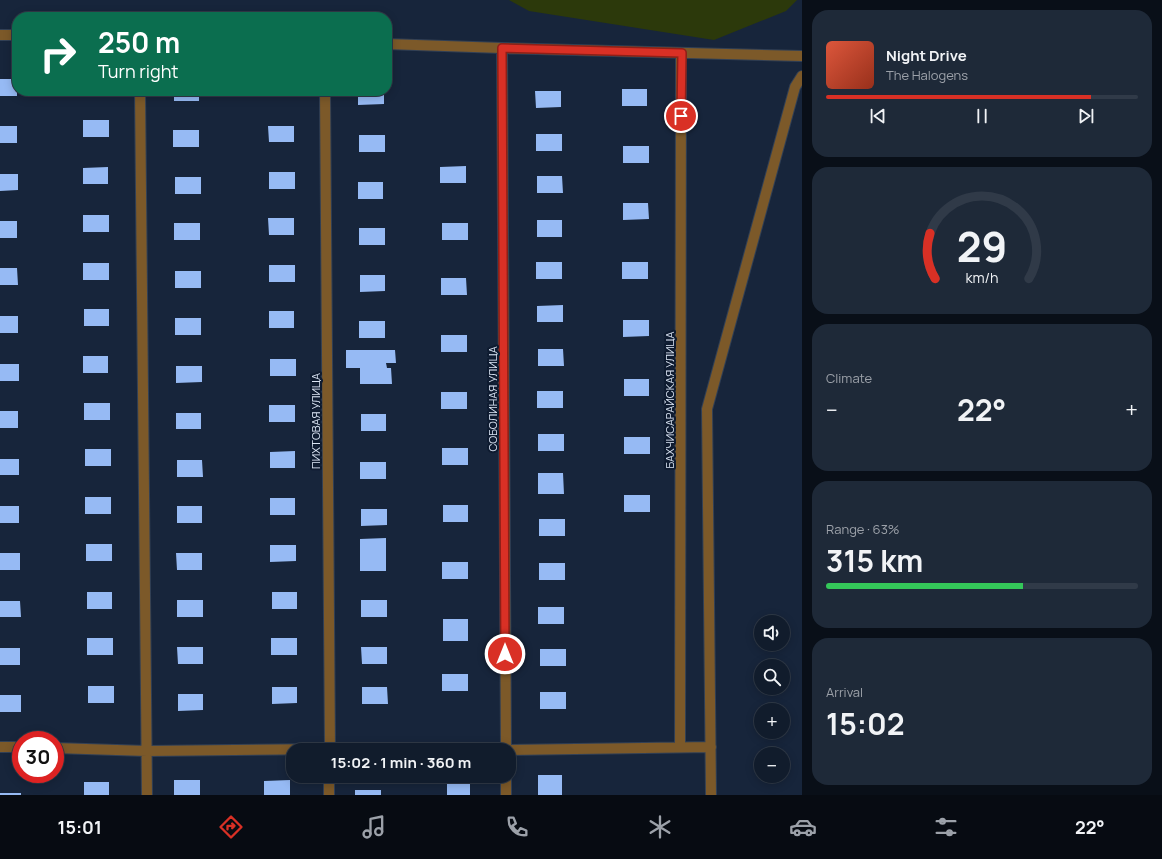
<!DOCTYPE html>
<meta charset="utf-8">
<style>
:root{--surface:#111c2c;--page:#1e2938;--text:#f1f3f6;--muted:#9ca1a9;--line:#303a48;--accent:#d93025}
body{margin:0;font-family:Manrope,sans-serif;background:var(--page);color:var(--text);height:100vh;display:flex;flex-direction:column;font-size:15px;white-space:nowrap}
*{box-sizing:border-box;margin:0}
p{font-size:13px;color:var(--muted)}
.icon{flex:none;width:22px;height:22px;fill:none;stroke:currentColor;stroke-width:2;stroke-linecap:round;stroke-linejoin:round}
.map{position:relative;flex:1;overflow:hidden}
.drawer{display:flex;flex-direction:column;gap:10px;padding:10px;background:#090f18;width:360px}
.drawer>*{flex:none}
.hud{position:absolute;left:12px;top:12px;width:380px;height:84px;border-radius:16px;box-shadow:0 2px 10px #0003,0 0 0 1px var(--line);background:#0b6e4f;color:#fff;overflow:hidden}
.controls{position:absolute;left:754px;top:615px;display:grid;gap:8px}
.controls a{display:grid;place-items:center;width:36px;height:36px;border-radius:50%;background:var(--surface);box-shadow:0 2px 10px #0003,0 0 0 1px var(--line);font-size:20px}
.speed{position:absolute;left:12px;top:731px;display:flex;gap:8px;font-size:20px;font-weight:700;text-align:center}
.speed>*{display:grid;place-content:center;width:52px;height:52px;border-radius:50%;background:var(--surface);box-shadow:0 2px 10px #0003,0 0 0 1px var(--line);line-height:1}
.speed .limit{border:6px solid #d22;background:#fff;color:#111}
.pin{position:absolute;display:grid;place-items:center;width:34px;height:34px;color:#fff;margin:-17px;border:2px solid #fff;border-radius:50%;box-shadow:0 1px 4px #0007}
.me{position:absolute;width:44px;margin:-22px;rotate:0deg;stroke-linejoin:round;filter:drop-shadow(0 0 3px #0008)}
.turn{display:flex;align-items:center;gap:14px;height:84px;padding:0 20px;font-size:18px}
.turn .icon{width:52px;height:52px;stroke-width:2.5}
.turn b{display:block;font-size:28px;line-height:34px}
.big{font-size:30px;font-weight:700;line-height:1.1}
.drawer .tile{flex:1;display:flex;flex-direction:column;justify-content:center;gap:6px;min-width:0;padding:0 14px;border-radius:16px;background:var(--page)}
.drawer .dial{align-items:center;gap:0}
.dial svg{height:104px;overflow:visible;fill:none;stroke:var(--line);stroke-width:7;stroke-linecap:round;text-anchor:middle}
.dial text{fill:var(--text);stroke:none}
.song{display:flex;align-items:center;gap:12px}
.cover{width:48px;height:48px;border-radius:6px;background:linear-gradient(135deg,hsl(10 70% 55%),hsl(10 70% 35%))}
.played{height:4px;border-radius:2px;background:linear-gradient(90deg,var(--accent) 85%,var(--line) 85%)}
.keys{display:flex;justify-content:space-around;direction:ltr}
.heat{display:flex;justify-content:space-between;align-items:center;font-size:22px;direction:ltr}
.charge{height:6px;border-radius:3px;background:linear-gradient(90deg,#34c759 63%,var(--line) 0)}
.trip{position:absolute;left:286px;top:743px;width:230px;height:40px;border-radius:16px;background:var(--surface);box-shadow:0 2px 10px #0003,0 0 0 1px var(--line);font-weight:700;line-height:40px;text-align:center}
.menu{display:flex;height:64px;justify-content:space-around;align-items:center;background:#070b12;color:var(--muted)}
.menu .icon{width:28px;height:28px}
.menu .active{color:var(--accent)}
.menu b{font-size:18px;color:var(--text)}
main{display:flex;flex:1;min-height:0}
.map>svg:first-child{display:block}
</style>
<main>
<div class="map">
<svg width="802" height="795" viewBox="0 0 802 795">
<rect width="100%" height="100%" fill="#17253b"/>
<path fill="#2c390b" d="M 509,0 L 797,0 L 786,11 L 714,40 L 529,11 Z"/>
<path fill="#96baf4" d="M 0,79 L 17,79 L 17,96 L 0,96 Z
M 622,89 L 647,89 L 647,106 L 622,106 Z
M 174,91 L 199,91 L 199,101 L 174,101 Z
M 268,91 L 294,91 L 294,96 L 268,96 Z
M 358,91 L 384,91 L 384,104 L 358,105 Z
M 535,91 L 561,91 L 561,107 L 536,108 Z
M 83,120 L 109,120 L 109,137 L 83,137 Z
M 0,126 L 17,126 L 17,143 L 0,143 Z
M 268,126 L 294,126 L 294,142 L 269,142 Z
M 173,130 L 199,130 L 199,147 L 173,147 Z
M 536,134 L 562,134 L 562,151 L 536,151 Z
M 359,135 L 385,135 L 385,152 L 359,152 Z
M 623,146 L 649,146 L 649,163 L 623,163 Z
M 466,166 L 466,183 L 440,183 L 440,167 Z
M 108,167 L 108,184 L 83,184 L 83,168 Z
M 269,172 L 295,172 L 295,189 L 269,189 Z
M 0,174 L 18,174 L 18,190 L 0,191 Z
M 537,176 L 562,176 L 563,193 L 537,193 Z
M 175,177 L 201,177 L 201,194 L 175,194 Z
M 358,182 L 383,182 L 383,199 L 358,199 Z
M 623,203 L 648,203 L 649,219 L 623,220 Z
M 83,215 L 109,215 L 109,232 L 83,232 Z
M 268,218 L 294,218 L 294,235 L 269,235 Z
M 537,220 L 562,220 L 562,237 L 537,237 Z
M 0,221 L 17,221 L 17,238 L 0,238 Z
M 174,223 L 200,223 L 200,240 L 174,240 Z
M 442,223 L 468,223 L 468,240 L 442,240 Z
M 359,228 L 385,228 L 385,245 L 359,245 Z
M 536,262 L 562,262 L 562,279 L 536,279 Z
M 622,262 L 648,262 L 648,279 L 622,279 Z
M 83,263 L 109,263 L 109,280 L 83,280 Z
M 269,265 L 295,265 L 295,282 L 269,282 Z
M 0,268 L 17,268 L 18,285 L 0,285 Z
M 175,271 L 201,271 L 201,288 L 175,288 Z
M 360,275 L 385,275 L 385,291 L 360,292 Z
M 441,278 L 466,278 L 467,295 L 441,295 Z
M 563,305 L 563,322 L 537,322 L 537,306 Z
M 84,309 L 109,309 L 109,326 L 84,326 Z
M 269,311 L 294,311 L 294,328 L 269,328 Z
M 0,316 L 18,316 L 18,333 L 0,333 Z
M 175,318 L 201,318 L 201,335 L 175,335 Z
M 623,320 L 649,320 L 649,336 L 623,337 Z
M 359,321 L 385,321 L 385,338 L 359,338 Z
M 441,335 L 467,335 L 467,352 L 441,352 Z
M 538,349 L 563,349 L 564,366 L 538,366 Z
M 346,350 L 395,350 L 396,363 L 386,363 L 387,368 L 391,368 L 392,384 L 360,384 L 360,368 L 346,368 Z
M 83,356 L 108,356 L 108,373 L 83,373 Z
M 270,359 L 296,359 L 296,376 L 270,376 Z
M 0,364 L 19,364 L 19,381 L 0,381 Z
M 176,366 L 202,366 L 202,382 L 176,383 Z
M 624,379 L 649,379 L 649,396 L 624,396 Z
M 537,391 L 563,391 L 563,408 L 537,408 Z
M 441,392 L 467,392 L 467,409 L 441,409 Z
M 84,403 L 110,403 L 110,420 L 84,420 Z
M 269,405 L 295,405 L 295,422 L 269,422 Z
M 0,411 L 18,411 L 18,428 L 0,428 Z
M 176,413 L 201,413 L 201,429 L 176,429 Z
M 361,414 L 386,414 L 386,431 L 361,431 Z
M 538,434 L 564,434 L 564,451 L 538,451 Z
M 624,437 L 650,437 L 650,454 L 624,454 Z
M 442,448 L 468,448 L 468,465 L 442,465 Z
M 85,449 L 111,449 L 111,466 L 85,466 Z
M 295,451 L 295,468 L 270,468 L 270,452 Z
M 0,459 L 19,459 L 19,475 L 0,475 Z
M 177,460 L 202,460 L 203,477 L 177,477 Z
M 360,462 L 386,462 L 386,479 L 360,479 Z
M 538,473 L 563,473 L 564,494 L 538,494 Z
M 624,495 L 650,495 L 650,512 L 624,512 Z
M 85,497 L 111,497 L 111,514 L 85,514 Z
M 270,498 L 295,498 L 295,515 L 270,515 Z
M 443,505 L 468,505 L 468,522 L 443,522 Z
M 0,506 L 19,506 L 19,523 L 0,523 Z
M 177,506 L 202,506 L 202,523 L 177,523 Z
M 361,509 L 387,509 L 387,525 L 361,526 Z
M 539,519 L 565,519 L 565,536 L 539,536 Z
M 386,538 L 386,571 L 360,571 L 360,539 Z
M 86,544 L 112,544 L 112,561 L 86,561 Z
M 270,545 L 296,545 L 296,561 L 270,562 Z
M 0,553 L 20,553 L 20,570 L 0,570 Z
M 176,553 L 202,553 L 202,570 L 177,570 Z
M 442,562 L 468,562 L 468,579 L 442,579 Z
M 539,563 L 565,563 L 565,580 L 539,580 Z
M 87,592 L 112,592 L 112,609 L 87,609 Z
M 272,592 L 297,592 L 297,609 L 272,609 Z
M 177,600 L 203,600 L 203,617 L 177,617 Z
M 361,600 L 387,600 L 387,617 L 361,617 Z
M 0,601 L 20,601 L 21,617 L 0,617 Z
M 538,607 L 564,607 L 564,624 L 538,624 Z
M 443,619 L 468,619 L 468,641 L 443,641 Z
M 87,638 L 113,638 L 113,655 L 87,655 Z
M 271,638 L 297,638 L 297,655 L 271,655 Z
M 177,647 L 203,647 L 203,664 L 178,664 Z
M 361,647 L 387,647 L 387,664 L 362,664 Z
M 0,648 L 20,648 L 20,665 L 0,665 Z
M 540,649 L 566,649 L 566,666 L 540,666 Z
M 442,674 L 468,674 L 468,691 L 442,691 Z
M 88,686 L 114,686 L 114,703 L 88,703 Z
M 272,687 L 297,687 L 297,703 L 272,704 Z
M 362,687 L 387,687 L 388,704 L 362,704 Z
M 540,692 L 566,692 L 566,709 L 540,709 Z
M 178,694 L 203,694 L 203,710 L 178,711 Z
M 0,695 L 21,695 L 21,712 L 0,712 Z
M 538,775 L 562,775 L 562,795 L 538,795 Z
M 447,777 L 470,777 L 470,795 L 447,795 Z
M 174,780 L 200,780 L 200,795 L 174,795 Z
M 290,780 L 290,795 L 264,795 L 264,781 Z
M 84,782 L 109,782 L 109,795 L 84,795 Z
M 355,790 L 381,790 L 381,795 L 355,795 Z
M 0,793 L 21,793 L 21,795 L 0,795 Z"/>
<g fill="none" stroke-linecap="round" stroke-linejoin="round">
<defs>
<path id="minor" d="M 0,35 L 17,35
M 387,44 L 502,48 L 802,56
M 502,48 L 506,750
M 140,91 L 147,795
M 325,91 L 330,750
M 0,747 L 21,747
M 680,747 L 681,53
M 55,748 L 147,751 L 330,749 L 506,750 L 711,747
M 506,776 L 506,795
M 329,795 L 329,776
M 711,795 L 707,409 L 795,87 L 802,76"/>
</defs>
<use href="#minor" stroke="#324055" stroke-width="12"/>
<use href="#minor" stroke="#7c5929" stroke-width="10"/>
</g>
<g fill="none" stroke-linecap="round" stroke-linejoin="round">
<defs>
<path id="route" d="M 505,654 L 502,48 L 682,53 L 681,116"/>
</defs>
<use href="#route" stroke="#8d1f18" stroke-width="10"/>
<use href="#route" stroke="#d93025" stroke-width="7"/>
</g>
<g text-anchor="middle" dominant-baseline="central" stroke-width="4" stroke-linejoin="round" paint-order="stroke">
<g font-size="11" fill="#dbe5f4" stroke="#0e1b30">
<text transform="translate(492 399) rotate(-90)">СОБОЛИНАЯ УЛИЦА</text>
<text transform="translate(669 400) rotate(-90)">БАХЧИСАРАЙСКАЯ УЛИЦА</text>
<text transform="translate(315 421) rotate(-90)">ПИХТОВАЯ УЛИЦА</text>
</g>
</g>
</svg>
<div class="controls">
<a><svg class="icon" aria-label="sound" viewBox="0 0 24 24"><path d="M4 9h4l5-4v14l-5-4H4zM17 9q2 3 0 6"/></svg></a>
<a><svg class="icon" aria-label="search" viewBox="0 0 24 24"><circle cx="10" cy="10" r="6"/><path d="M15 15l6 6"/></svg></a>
<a>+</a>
<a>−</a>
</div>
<div class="speed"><div class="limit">30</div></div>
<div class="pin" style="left:681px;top:116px;background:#d93025"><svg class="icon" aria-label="arrive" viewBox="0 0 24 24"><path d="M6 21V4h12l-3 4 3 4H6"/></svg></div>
<svg class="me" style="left:505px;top:654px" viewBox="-20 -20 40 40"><circle r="17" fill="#d93025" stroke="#fff" stroke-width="3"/><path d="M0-11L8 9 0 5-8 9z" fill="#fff"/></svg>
<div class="trip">15:02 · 1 min · 360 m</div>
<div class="hud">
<div class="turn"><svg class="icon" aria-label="right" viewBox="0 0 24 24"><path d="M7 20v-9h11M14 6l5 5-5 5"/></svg><div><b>250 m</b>Turn right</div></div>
</div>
</div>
<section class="drawer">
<div class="tile">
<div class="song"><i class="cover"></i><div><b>Night Drive</b><p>The Halogens</p></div></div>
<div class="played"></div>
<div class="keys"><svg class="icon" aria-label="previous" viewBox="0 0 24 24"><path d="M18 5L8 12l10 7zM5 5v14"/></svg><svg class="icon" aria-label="pause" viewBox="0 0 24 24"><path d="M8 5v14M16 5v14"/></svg><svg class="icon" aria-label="next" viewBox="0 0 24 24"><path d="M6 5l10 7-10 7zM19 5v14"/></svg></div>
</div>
<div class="tile dial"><svg viewBox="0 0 100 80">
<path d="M14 69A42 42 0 1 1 86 69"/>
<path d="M14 69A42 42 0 0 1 10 34" stroke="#d93025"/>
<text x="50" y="56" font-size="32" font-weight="700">29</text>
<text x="50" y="72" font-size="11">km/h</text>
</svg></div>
<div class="tile"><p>Climate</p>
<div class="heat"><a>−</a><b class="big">22°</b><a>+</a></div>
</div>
<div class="tile"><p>Range · 63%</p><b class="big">315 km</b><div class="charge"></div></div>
<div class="tile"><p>Arrival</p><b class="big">15:02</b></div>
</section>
</main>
<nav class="menu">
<b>15:01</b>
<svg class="icon active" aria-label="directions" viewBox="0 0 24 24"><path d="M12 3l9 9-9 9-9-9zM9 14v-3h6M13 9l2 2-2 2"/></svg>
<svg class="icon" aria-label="music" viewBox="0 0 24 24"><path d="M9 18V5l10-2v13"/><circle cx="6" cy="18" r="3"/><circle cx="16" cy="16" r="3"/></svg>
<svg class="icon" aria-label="phone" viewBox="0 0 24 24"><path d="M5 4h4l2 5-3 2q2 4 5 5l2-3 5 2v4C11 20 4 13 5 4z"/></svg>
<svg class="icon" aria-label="climate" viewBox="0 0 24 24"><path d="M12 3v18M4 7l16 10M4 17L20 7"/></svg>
<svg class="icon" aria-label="car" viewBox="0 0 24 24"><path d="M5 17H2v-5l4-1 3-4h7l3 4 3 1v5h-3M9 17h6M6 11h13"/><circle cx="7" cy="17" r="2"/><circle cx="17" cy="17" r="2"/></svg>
<svg class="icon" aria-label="filters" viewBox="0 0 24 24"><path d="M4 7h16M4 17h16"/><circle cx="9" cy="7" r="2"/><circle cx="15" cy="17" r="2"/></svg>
<b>22°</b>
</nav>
